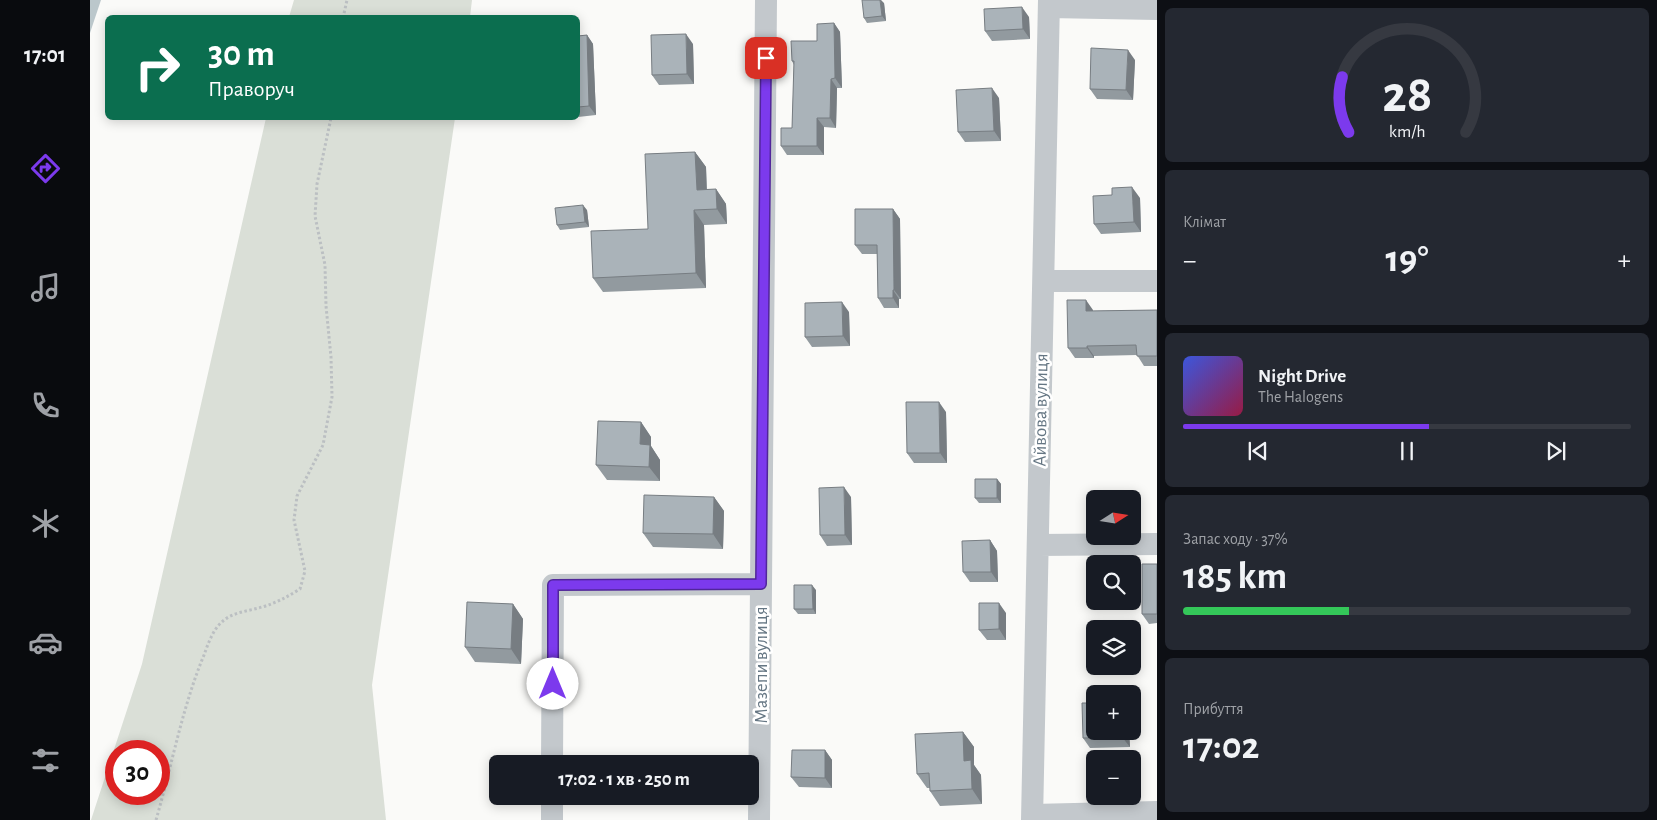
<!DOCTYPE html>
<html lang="uk">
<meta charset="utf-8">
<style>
:root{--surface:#171b24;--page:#242831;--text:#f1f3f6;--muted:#9ea1a6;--line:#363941;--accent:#7c3aed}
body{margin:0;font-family:"Alegreya Sans",sans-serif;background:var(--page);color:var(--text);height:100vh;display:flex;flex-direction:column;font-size:19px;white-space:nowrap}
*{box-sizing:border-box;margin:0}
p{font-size:16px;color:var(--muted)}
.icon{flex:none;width:28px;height:28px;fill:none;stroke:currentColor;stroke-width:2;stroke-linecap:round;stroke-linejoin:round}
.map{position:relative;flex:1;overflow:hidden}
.details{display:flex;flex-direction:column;gap:8px;padding:8px;background:#0d0f14;width:500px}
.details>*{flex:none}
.guide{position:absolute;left:15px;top:15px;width:475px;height:105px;border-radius:8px;box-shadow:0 2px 12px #0003;background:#0b6e4f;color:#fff;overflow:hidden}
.needle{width:32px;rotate:78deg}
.controls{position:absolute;left:996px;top:490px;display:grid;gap:10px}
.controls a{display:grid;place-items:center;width:55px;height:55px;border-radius:8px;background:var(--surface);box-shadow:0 2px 12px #0003;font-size:25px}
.speed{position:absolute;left:15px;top:740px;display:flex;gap:10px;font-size:25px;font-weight:700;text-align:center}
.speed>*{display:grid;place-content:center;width:65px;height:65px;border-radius:50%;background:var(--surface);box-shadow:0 2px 12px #0003;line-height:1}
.speed .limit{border:8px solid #d22;background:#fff;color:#111}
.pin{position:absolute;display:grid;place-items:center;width:42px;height:42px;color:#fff;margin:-21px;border-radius:10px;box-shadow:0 2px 8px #0006}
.me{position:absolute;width:55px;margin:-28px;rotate:0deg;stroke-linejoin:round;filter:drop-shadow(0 0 4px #0008)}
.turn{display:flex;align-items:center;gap:18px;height:105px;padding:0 20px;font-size:22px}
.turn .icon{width:65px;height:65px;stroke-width:2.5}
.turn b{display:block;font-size:35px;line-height:42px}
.big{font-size:38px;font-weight:700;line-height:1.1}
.details .tile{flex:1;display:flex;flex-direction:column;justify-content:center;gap:8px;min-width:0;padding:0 18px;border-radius:8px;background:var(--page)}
.details .dial{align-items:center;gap:0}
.dial svg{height:130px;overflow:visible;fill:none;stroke:var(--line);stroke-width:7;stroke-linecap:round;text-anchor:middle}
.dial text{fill:var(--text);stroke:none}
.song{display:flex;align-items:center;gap:15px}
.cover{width:60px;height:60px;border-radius:8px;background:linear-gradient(135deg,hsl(230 70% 55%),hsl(340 70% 35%))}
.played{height:5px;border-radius:2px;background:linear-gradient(90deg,var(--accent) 55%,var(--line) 55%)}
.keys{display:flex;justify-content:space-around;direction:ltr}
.heat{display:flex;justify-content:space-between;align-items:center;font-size:28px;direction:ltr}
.charge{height:8px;border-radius:4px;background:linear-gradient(90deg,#34c759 37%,var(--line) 0)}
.trip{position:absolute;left:399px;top:755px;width:270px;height:50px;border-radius:8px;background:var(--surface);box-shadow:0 2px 12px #0003;font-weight:700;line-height:50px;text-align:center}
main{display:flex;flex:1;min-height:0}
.menu{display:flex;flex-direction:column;width:90px;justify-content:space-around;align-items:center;background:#090b0e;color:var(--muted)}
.menu .icon{width:35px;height:35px}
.menu .selected{color:var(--accent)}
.menu b{font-size:22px;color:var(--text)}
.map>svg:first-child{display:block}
</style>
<main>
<nav class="menu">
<b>17:01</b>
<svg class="icon selected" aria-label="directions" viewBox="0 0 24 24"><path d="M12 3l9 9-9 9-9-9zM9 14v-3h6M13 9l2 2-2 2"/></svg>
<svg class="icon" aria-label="music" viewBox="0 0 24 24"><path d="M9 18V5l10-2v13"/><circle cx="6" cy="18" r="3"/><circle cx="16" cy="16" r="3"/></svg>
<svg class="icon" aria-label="phone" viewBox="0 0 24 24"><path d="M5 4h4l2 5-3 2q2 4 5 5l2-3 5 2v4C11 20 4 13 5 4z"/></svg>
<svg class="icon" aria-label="climate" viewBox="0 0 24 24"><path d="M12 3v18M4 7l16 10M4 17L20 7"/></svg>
<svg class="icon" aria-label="car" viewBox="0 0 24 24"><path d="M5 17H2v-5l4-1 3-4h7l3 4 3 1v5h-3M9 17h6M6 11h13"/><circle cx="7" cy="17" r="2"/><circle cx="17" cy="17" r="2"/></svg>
<svg class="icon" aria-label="filters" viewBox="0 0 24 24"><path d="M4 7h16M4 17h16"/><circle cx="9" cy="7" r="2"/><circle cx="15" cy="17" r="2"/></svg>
</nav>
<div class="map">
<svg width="1067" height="820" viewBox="0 0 1067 820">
<rect width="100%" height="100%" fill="#fafaf8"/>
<path fill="#dadfd7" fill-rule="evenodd" d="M 204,0 L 382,0 L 380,17 L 199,17 Z
M 176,118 L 365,118 L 282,685 L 296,820 L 1,820 L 52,664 ZM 26,751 L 69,751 L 69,794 L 26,794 Z"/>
<path fill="#bbc7cb" d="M 0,0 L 11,0 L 0,33 Z"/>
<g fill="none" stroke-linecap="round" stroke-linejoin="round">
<path stroke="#bbbfc2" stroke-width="3" stroke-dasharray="2.5 2.5" stroke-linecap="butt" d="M 253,18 L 257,0
M 66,820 C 82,765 92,708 114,655 C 118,644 123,629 133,621 C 143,612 159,611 172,607 C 186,603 197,597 210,589 L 215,571 L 204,520 L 207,496 L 233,445 L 242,397 L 241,357 L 236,306 L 235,265 L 225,216 L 227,184 L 241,118"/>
<path stroke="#c3c8cc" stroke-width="22" d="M 959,7 L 1067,9
M 954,281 L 1067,281
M 948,545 L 1067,544
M 462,764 L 463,585 L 671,584
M 943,815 L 1067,812
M 462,820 L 462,796
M 669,820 L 676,0
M 942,820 L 959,0"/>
</g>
<path fill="#929a9f" d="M 794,3 L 796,21 L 777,23 L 774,18 Z
M 939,17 L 940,39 L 902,41 L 895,31 Z
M 744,23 L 750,32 L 752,88 L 747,88 L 746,128 L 734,127 L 734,155 L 697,155 L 691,146 L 702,128 L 704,65 L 702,61 L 727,41 Z
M 497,35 L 503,44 L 506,115 L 488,117 L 488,36 Z
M 603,44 L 604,84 L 569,85 L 562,75 Z
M 1045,60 L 1043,100 L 1007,99 L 1000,89 Z
M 909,98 L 911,141 L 875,142 L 868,132 Z
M 605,152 L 616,167 L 617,190 L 626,189 L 636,204 L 637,224 L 614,225 L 616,288 L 513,292 L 503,278 L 558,229 Z
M 1050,198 L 1051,232 L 1011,234 L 1004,224 Z
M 803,209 L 810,219 L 811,299 L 809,299 L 809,308 L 794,308 L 788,298 L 787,254 L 772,254 L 765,245 Z
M 497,210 L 499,227 L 470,230 L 467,225 Z
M 1003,310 L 1003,311 L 1067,310 L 1067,366 L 1054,366 L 1047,355 L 1004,356 L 1004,358 L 985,358 L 978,348 Z
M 759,312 L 760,346 L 722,347 L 715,337 Z
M 856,412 L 857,463 L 824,463 L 817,453 Z
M 551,422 L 561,437 L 561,446 L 570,460 L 570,481 L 517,480 L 506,465 Z
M 907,479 L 911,484 L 911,503 L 889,503 L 885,498 Z
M 624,497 L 634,511 L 633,549 L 563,547 L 553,533 Z
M 761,497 L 762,545 L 737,546 L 730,535 Z
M 900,540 L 907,551 L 908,582 L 880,582 L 873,572 Z
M 1067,564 L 1067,623 L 1059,624 L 1052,614 Z
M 726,590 L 726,614 L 708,614 L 704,609 Z
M 423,604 L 433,619 L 431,664 L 385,662 L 375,647 Z
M 916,613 L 916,640 L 897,640 L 889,630 Z
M 1039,731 L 1040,747 L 1000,748 L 993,738 Z
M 873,732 L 884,747 L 884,765 L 891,775 L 892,804 L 850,806 L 840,791 L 840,788 L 837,788 L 827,774 Z
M 735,750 L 742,760 L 742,788 L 709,787 L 701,777 Z"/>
<path fill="#777d82" d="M 790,0 L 791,0 L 794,3 L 796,21 L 792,16 Z
M 932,7 L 939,17 L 940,39 L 933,29 Z
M 744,23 L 750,32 L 752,88 L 745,78 Z
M 596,34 L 603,44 L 604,84 L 597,74 Z
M 497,35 L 503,44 L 506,115 L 499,106 Z
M 1038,50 L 1045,60 L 1043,100 L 1036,90 Z
M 741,79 L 747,88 L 746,128 L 740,118 Z
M 902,88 L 909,98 L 911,141 L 904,131 Z
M 727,118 L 734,127 L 734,155 L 727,146 Z
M 605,152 L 616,167 L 617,205 L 607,190 Z
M 1042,187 L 1050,198 L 1051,232 L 1044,222 Z
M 626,189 L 636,204 L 637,224 L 627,209 Z
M 493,205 L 497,210 L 499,227 L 495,222 Z
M 803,209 L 810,219 L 811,299 L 804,290 Z
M 604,210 L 614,225 L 616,288 L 606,273 Z
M 803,290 L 809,299 L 809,308 L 803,298 Z
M 996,300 L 1003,310 L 1003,321 L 996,311 Z
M 752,302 L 759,312 L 760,346 L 753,336 Z
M 997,346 L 1004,356 L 1004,358 L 997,348 Z
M 849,402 L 856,412 L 857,463 L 850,453 Z
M 551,422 L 561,437 L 561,446 L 570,460 L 570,481 L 559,467 L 550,444 Z
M 907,479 L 911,484 L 911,503 L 907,498 Z
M 754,487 L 761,497 L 762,545 L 755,535 Z
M 624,497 L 634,511 L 633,549 L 623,534 Z
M 900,540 L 907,551 L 908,582 L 901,572 Z
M 722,585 L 726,590 L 726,614 L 723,609 Z
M 909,603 L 916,613 L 916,640 L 909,629 Z
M 423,604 L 433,619 L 431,664 L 421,649 Z
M 1032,731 L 1039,731 L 1040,747 L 1032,737 Z
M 873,732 L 884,747 L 884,765 L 891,775 L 892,804 L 882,789 L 874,761 Z
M 735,750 L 742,760 L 742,788 L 735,778 Z"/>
<path fill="#aab3b9" stroke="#777d82" d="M 772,0 L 790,0 L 792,16 L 774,18 Z
M 932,7 L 933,29 L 895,31 L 894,9 Z
M 744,23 L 745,78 L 741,79 L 740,118 L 727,118 L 727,146 L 691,146 L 691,128 L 702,128 L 704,61 L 702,61 L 701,41 L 727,41 L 727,24 Z
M 596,34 L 597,74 L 562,75 L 561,35 Z
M 497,35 L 499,106 L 488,107 L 488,36 Z
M 1001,48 L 1038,50 L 1036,90 L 1000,89 Z
M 902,88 L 904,131 L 868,132 L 866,90 Z
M 605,152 L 607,190 L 626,189 L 627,209 L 604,210 L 606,273 L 503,278 L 501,231 L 558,229 L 555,154 Z
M 1042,187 L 1044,222 L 1004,224 L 1003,196 L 1022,195 L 1022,188 Z
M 493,205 L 495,222 L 467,225 L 465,208 Z
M 765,209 L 803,209 L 804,290 L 803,290 L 803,298 L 788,298 L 787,245 L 765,245 Z
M 977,300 L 996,300 L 996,311 L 1067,310 L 1067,356 L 1047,356 L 1046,345 L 997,346 L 997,348 L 978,348 Z
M 752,302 L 753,336 L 715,337 L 715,303 Z
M 816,402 L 849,402 L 850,453 L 817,453 Z
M 508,421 L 551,422 L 550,444 L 560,445 L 559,467 L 506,465 Z
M 885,479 L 907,479 L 907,498 L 885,498 Z
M 754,487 L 755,535 L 730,535 L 729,488 Z
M 554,495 L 624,497 L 623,534 L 553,533 Z
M 900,540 L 901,572 L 873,572 L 872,541 Z
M 1052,564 L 1067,564 L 1067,614 L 1052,614 Z
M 704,585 L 722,585 L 723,609 L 704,609 Z
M 377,602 L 423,604 L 421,649 L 375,647 Z
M 889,603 L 909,603 L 909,629 L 889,630 Z
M 992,703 L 1005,703 L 1005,731 L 1032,731 L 1032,737 L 993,738 Z
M 873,732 L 874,761 L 881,760 L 882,789 L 840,791 L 839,773 L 827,774 L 825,734 Z
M 702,750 L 735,750 L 735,778 L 701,777 Z"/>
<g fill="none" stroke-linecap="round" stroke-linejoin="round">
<defs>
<path id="route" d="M 463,684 L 463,585 L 671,584 L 676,58"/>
</defs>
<use href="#route" stroke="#51269a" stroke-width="12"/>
<use href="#route" stroke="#7c3aed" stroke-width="9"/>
</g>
<g text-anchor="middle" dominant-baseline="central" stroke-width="5" stroke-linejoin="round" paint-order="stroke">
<g font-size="19" fill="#657683" stroke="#fff">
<text transform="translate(951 410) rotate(-89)">Айвова вулиця</text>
<text transform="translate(671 665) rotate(-90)">Мазепи вулиця</text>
</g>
</g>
</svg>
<div class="controls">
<a><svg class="needle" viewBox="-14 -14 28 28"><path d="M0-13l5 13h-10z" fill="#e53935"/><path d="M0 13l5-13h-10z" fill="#9ea1a6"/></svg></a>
<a><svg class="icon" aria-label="search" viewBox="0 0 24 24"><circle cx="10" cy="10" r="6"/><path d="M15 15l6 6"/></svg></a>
<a><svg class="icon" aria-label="layers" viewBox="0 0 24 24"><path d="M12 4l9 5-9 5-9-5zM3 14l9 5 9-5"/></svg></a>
<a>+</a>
<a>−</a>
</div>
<div class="speed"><div class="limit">30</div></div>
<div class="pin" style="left:676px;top:58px;background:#d93025"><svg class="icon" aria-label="arrive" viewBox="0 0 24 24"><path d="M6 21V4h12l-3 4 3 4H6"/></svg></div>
<svg class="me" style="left:463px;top:684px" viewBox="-20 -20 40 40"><circle r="19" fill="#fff"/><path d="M0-13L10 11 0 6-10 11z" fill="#7c3aed"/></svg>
<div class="trip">17:02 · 1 хв · 250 m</div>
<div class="guide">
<div class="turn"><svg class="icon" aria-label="right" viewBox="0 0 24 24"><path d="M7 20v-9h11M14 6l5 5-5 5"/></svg><div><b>30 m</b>Праворуч</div></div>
</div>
</div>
<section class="details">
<div class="tile dial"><svg viewBox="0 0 100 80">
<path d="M14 69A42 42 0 1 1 86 69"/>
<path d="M14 69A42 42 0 0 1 10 35" stroke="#7c3aed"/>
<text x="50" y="56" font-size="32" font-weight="700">28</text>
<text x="50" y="72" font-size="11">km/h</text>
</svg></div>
<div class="tile"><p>Клімат</p>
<div class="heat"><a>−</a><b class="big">19°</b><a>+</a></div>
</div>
<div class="tile">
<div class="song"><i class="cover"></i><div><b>Night Drive</b><p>The Halogens</p></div></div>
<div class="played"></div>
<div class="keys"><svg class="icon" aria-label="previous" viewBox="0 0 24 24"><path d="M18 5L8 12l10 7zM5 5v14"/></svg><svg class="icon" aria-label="pause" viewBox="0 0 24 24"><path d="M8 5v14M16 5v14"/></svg><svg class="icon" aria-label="next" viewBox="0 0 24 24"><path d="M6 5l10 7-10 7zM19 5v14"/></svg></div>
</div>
<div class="tile"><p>Запас ходу · 37%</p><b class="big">185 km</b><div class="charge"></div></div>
<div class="tile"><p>Прибуття</p><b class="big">17:02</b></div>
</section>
</main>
